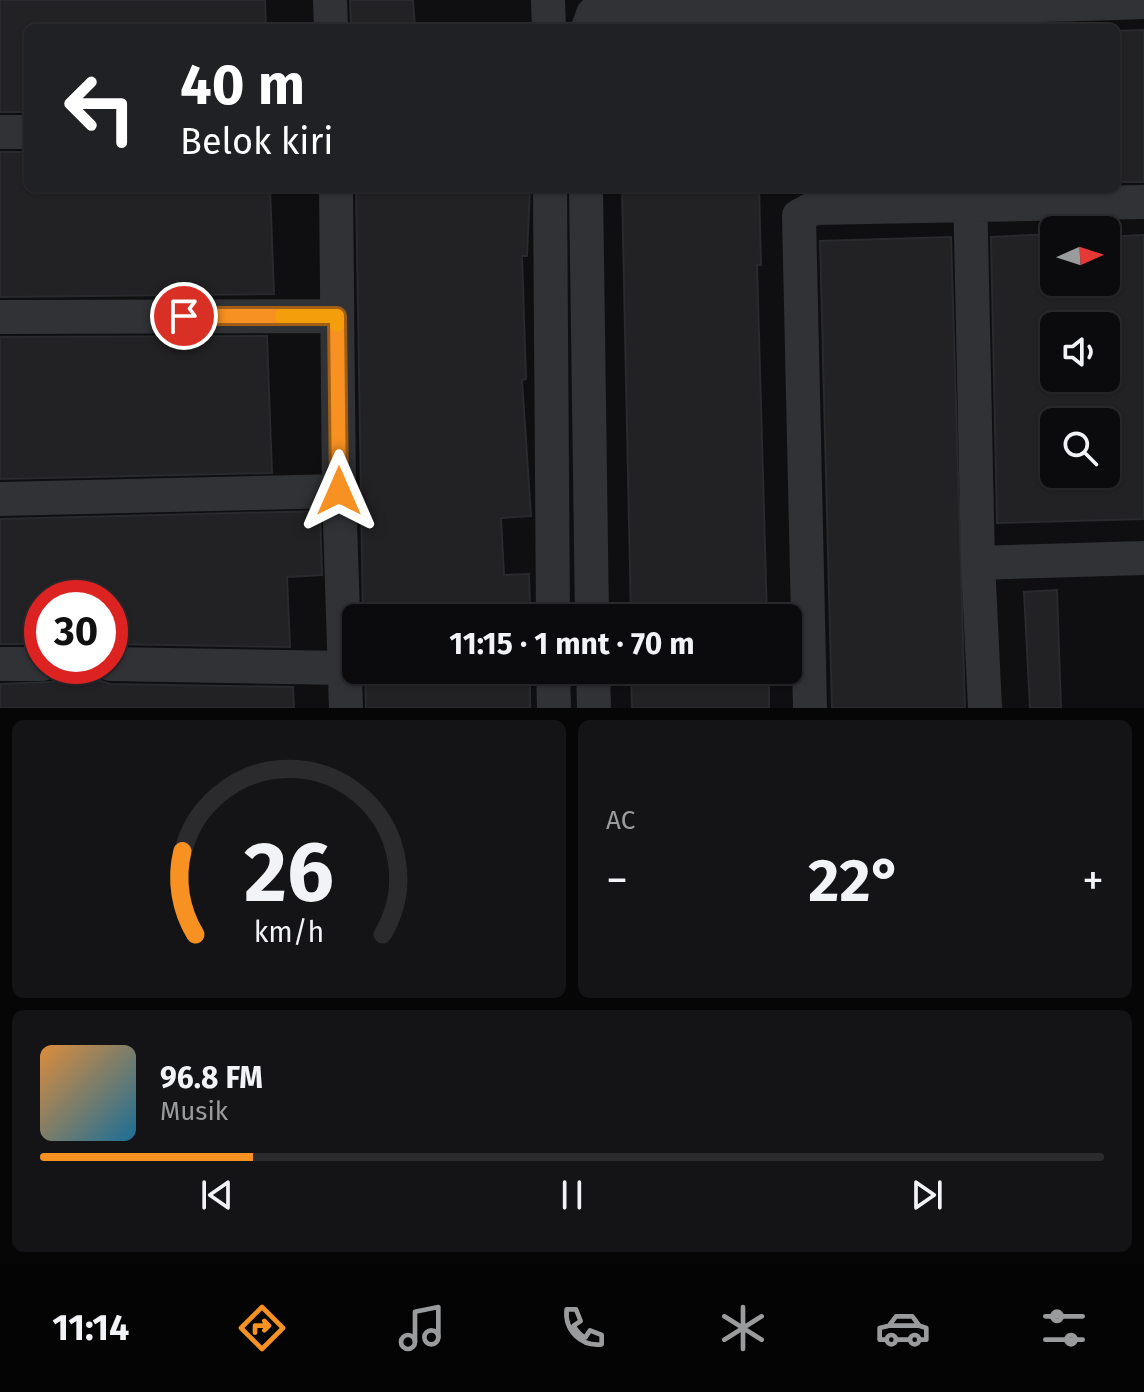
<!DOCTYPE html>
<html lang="id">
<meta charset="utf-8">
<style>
:root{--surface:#0b0b0d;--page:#141416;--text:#f1f3f6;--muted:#9a9b9d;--line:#2b2b2e;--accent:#f69122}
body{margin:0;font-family:"Fira Sans",sans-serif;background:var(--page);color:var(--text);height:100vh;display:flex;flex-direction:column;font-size:30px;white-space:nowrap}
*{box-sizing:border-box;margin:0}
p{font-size:26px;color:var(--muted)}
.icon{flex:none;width:44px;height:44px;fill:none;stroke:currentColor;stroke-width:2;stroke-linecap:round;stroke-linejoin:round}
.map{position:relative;height:708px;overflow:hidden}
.panel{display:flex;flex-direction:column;gap:12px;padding:12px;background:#060607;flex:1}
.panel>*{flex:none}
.hud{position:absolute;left:24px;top:24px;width:1096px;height:168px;border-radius:12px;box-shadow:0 2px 6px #0004,0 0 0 2px var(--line);background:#202124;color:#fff;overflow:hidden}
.needle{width:52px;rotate:87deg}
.buttons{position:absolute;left:1040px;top:216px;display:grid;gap:16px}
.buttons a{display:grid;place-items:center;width:80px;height:80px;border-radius:12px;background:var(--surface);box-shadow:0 2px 6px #0004,0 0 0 2px var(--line);font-size:40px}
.speed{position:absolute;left:24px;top:580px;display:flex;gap:16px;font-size:40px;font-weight:700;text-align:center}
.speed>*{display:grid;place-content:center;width:104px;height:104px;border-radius:50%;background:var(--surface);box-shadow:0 2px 6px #0004,0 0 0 2px var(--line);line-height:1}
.speed .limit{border:12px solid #d22;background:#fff;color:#111}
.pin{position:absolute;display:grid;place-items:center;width:68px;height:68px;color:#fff;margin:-34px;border:4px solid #fff;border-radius:50%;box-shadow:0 2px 8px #0007}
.me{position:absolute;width:88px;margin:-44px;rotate:0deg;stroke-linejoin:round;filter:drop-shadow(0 0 6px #0008)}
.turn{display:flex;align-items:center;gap:28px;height:168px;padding:0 24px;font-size:36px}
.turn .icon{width:104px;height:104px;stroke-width:2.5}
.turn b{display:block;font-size:56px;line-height:68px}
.big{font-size:60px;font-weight:700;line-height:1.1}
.panel .widget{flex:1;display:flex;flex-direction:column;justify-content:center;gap:12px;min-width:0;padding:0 28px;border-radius:12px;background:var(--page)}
.panel .dial{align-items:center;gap:0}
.dial svg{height:208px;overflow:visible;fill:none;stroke:var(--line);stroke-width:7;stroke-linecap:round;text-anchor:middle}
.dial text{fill:var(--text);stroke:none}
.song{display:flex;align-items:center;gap:24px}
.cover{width:96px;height:96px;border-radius:12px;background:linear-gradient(135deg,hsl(30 70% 55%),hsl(200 70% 35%))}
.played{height:8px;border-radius:4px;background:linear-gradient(90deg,var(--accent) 20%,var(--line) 20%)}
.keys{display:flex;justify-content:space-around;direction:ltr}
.heat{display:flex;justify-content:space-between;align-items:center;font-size:44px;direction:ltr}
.panel .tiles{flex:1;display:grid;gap:12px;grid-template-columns:1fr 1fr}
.widget:last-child{grid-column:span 2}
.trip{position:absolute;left:342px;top:604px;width:460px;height:80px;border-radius:12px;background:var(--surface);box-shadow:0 2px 6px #0004,0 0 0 2px var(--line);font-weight:700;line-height:80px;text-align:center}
.menu{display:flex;height:128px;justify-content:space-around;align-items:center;background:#040405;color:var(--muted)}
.menu .icon{width:56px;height:56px}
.menu .active{color:var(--accent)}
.menu b{font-size:36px;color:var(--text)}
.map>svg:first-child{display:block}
</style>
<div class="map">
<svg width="1144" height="708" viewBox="0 0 1144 708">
<rect width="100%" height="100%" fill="#0f0f11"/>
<path fill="#222225" stroke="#292a2d" stroke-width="2" fill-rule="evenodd" d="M 0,0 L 265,0 L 266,28 L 28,28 L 28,112 L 0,112 Z
M 350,0 L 413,0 L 415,28 L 351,28 Z
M 1144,30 L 1144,182 L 1116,182 L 1116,31 Z
M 0,152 L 28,152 L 28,188 L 270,188 L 274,294 L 0,297 Z
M 356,188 L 530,188 L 527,256 L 522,256 L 526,379 L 522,380 L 531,516 L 501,518 L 504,575 L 529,574 L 530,611 L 503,612 L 503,618 L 363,618 Z
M 622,188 L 759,188 L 761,265 L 757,265 L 767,618 L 631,618 Z
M 1054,234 L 1054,282 L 1106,282 L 1106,237 L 1144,235 L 1144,519 L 997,523 L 991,237 ZM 1054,326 L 1106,326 L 1108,378 L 1054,378 ZM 1054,422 L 1106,422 L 1108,474 L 1054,474 Z
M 951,237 L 965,708 L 832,708 L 820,241 Z
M 267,336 L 272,473 L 0,479 L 0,337 Z
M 320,511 L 322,575 L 287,577 L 290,647 L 110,644 L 110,598 L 42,598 L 42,644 L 0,644 L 0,519 Z
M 1057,590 L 1061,708 L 1030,708 L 1024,592 Z
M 365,670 L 530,670 L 530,708 L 366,708 Z
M 631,670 L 769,670 L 769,708 L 632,708 Z
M 98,680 L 110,684 L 293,687 L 294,708 L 0,708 L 0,684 Z"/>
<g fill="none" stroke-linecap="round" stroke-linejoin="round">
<path stroke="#303236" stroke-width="34" d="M 330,0 L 331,28
M 548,0 L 549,28
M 588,28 L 593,14 C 622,3 698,11 733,11 C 870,9 1007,7 1144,2
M 0,132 L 28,132
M 336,188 L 339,491 L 346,708
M 550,188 L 553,618
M 586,188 L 592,618
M 970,188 L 978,563 L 985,708
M 0,317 L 337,316
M 0,499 L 339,491
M 978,563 L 1144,558
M 0,664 L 42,664
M 110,664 L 345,668
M 553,670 L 554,708
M 593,670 L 594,708
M 810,708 L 799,216 L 814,208 L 1144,202"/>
</g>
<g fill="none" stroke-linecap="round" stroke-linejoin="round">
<defs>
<path id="route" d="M 184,316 L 337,316 L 339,491"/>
</defs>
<use href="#route" stroke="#a05e16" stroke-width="20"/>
<use href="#route" stroke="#f69122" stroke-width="14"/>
<path stroke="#f59e0b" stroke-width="14" d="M 282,316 L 337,316 L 337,325"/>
</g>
</svg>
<div class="buttons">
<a><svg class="needle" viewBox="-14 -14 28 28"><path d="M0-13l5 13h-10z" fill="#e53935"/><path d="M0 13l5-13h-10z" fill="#9a9b9d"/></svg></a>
<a><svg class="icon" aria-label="sound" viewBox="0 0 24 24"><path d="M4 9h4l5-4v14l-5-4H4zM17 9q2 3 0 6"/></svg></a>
<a><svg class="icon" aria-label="search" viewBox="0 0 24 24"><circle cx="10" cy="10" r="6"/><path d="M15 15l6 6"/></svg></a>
</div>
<div class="speed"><div class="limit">30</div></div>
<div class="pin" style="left:184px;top:316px;background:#d93025"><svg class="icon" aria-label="arrive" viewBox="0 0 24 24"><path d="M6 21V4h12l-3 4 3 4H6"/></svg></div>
<svg class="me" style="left:339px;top:491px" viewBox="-20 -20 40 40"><path d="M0-17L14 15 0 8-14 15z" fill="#f69122" stroke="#fff" stroke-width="4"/></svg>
<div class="trip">11:15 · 1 mnt · 70 m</div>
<div class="hud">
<div class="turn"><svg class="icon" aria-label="left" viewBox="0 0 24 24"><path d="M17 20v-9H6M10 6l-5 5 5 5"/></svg><div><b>40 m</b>Belok kiri</div></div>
</div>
</div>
<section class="panel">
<div class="tiles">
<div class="widget dial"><svg viewBox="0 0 100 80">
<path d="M14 69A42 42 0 1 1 86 69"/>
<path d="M14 69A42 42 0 0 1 9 37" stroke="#f69122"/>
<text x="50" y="56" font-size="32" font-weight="700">26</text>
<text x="50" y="72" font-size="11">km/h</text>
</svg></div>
<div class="widget"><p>AC</p>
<div class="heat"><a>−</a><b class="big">22°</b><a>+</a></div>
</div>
<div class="widget">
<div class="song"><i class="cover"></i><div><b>96.8 FM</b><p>Musik</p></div></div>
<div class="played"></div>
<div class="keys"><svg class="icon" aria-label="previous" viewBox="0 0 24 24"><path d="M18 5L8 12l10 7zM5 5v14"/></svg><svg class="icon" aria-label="pause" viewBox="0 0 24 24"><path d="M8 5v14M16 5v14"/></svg><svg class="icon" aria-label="next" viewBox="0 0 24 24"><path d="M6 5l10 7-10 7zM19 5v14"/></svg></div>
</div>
</div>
</section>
<nav class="menu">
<b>11:14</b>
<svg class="icon active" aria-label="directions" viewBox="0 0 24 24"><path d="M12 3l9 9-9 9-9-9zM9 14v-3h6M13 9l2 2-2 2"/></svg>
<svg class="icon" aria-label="music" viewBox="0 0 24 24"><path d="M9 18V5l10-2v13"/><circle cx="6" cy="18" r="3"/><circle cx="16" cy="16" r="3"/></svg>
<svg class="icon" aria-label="phone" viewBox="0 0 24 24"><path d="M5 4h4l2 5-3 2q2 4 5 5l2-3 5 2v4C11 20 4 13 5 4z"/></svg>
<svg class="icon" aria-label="climate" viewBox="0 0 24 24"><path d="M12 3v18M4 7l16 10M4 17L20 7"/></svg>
<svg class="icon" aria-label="car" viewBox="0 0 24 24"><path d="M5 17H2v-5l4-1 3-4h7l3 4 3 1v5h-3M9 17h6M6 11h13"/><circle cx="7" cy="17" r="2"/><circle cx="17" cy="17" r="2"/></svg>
<svg class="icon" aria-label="filters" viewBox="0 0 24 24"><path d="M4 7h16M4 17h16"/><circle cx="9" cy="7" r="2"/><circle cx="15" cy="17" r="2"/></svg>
</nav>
